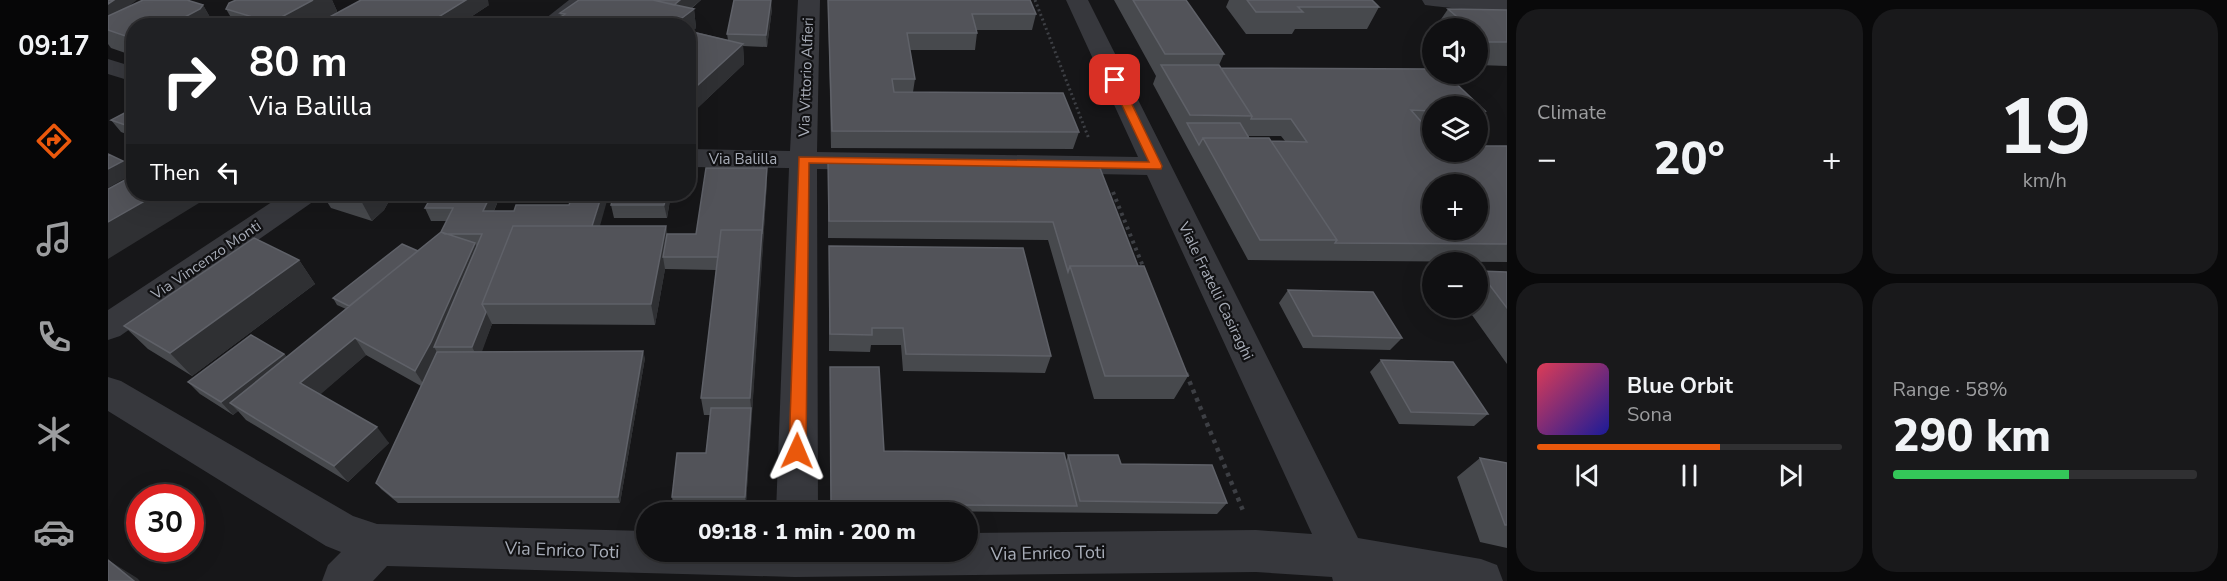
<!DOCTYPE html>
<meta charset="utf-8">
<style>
:root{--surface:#101012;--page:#19191b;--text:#f1f3f6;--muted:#9c9d9f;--line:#303032;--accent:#ea580c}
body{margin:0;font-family:"Nunito Sans",sans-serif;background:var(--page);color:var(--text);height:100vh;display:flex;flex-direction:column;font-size:22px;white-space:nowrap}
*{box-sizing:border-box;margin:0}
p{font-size:20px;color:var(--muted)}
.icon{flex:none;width:33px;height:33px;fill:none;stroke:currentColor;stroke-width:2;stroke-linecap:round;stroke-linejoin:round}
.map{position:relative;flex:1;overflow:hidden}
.panel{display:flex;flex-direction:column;gap:9px;padding:9px;background:#09090a;width:720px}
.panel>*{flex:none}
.guide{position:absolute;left:18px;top:18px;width:570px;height:183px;border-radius:24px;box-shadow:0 6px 24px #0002,0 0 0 2px var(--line);background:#202124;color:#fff;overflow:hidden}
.tools{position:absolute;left:1314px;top:18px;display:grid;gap:12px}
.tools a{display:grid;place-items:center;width:66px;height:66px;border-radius:50%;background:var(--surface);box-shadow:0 6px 24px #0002,0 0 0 2px var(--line);font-size:30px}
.speed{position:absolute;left:18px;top:484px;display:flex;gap:12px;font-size:30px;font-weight:700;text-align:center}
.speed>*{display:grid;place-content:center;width:78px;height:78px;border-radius:50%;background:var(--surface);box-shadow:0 6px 24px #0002,0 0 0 2px var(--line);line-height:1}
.speed .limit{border:9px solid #d22;background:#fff;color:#111}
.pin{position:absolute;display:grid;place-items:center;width:51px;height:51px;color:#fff;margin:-26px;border-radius:12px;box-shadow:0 3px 9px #0006}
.me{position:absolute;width:66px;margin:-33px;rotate:1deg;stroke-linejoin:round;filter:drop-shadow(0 0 4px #0008)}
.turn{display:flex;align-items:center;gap:21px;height:126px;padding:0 24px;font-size:27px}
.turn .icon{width:78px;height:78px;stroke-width:2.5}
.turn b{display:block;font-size:42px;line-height:51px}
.then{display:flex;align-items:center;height:57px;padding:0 24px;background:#0003;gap:12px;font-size:22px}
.big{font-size:45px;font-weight:800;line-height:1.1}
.panel .widget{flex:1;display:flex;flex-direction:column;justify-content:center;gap:9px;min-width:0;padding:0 21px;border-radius:24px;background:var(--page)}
.panel .dial{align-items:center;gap:0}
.dial b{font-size:78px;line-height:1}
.song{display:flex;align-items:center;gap:18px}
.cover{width:72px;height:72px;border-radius:9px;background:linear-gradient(135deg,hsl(350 70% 55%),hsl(240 70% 35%))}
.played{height:6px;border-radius:3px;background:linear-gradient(90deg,var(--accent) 60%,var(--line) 60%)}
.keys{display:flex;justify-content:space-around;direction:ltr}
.heat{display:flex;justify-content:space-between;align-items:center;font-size:33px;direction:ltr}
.charge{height:9px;border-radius:4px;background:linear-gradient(90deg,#34c759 58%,var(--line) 0)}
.panel .tiles{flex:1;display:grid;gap:9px;grid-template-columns:repeat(2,1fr)}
.trip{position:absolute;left:528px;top:502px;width:342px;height:60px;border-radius:30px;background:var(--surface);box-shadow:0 6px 24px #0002,0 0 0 2px var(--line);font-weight:800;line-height:60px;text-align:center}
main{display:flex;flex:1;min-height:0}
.menu{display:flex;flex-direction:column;width:108px;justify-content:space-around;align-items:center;background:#060607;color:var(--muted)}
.menu .icon{width:42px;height:42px}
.menu .active{color:var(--accent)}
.menu b{font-size:27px;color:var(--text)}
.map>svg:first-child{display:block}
</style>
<main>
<nav class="menu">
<b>09:17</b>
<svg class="icon active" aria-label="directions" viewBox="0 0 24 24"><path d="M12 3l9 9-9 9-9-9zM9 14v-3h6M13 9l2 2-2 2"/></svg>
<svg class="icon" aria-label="music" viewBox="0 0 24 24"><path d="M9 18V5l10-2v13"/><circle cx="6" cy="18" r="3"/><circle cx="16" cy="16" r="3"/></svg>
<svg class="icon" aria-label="phone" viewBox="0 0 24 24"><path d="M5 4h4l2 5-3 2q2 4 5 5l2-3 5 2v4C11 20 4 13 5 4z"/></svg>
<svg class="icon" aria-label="climate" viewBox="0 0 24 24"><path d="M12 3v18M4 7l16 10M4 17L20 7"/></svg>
<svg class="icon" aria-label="car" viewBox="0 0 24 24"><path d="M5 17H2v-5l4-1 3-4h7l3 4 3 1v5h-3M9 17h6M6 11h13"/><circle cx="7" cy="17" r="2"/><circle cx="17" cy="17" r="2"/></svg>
</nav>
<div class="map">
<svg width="1399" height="581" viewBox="0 0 1399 581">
<rect width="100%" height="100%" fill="#161618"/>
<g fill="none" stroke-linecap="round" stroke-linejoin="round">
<path stroke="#3d3f44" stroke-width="3" stroke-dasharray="2 3" stroke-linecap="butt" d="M 927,0 L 981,139"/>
<path stroke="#3d3f44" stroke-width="4" stroke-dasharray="3 4.5" stroke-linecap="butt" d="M 1005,192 L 1036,269"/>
<path stroke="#3d3f44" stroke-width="4.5" stroke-dasharray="4 5" stroke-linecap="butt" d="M 1078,373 L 1136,513"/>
<path fill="#37383d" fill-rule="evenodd" d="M 461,0 L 486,0 L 454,26 L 428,26 Z
M 690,0 L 712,0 L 709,152 L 1030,157 L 958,0 L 980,0 L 1250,538 L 1373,559 L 1389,565 L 1395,581 L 1225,581 L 1224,577 L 1148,572 L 687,577 L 279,566 L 265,581 L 214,581 L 220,565 L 233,552 L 218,546 L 0,411 L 0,377 L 13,381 L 245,516 L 269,524 L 538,531 L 538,552 L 860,552 L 860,533 L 1148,530 L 1204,534 L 1039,175 L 709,169 L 710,513 L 668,513 L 681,168 L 580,167 L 580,149 L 682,151 Z
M 1314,0 L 1399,0 L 1399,14 L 1325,6 L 1317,5 Z
M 0,59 L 26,67 L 26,82 L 0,74 Z
M 176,194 L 211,194 L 206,201 L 12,336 L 0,340 L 0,310 Z"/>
</g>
<path fill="#47494d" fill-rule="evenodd" d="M 0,0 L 21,6 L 95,5 L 107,26 L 26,26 L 26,56 L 3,48 L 0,44 Z
M 128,0 L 224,0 L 229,11 L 228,13 L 381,5 L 349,26 L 128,26 L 118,9 Z
M 471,0 L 593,0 L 583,9 L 586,9 L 588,28 L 584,31 L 620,40 L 619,34 L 664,9 L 659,47 L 635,46 L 636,64 L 580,117 L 580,26 L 441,26 L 453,17 L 452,13 Z
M 720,0 L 922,0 L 928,14 L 924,30 L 868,30 L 869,33 L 867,50 L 802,50 L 807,79 L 805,92 L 971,132 L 965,149 L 723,148 Z
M 1006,0 L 1078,0 L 1116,54 L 1111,65 L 1113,68 L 1324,69 L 1324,74 L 1338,74 L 1377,111 L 1370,121 L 1370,106 L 1324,106 L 1324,128 L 1319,128 L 1324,134 L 1324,152 L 1370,152 L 1370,146 L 1399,146 L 1399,262 L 1140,260 L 1045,84 L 1048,76 ZM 1140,136 L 1173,136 L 1177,141 L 1163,141 L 1161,138 L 1141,138 ZM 1324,184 L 1370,184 L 1370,230 L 1324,230 Z
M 1121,0 L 1264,0 L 1271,7 L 1259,29 L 1187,29 L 1184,34 L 1138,34 L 1118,7 Z
M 1340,9 L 1399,10 L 1399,66 L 1370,65 L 1370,28 L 1327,28 Z
M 26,108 L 26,137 L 13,132 L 3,120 Z
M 720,161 L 990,163 L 1030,266 L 1080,376 L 1066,399 L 986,399 L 940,240 L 720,238 Z
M 659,181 L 638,503 L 565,503 L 564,497 L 598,453 L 602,415 L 596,415 L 593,398 L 608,270 L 557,269 L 547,325 L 384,324 L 373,352 L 537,358 L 512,503 L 290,503 L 273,489 L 268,483 L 313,386 L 258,355 L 212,394 L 281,443 L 240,482 L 138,420 L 130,411 L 125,415 L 92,394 L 80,382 L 176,354 L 179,357 L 238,309 L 229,305 L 225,298 L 310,251 L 333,232 L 339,221 L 323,221 L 317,208 L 320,203 L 309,203 L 305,194 L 393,194 L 386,211 L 491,226 L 558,226 L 559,234 L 588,234 Z
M 214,194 L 285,194 L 276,210 L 264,221 L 223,208 Z
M 563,194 L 559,218 L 506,218 L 503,205 Z
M 721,246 L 943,356 L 937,373 L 795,371 L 793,345 L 763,345 L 762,352 L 721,351 Z
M 191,260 L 207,284 L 84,376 L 40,349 L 16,326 Z
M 1371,271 L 1399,272 L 1399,364 L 1359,308 L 1370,308 L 1370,273 Z
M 1180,290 L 1294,338 L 1282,350 L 1195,348 L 1171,303 Z
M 1273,360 L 1380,414 L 1366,426 L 1291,424 L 1262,372 Z
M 722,367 L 776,451 L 958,461 L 960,455 L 1013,464 L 1119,503 L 1109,514 L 723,510 Z
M 1372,458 L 1399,463 L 1399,548 L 1372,542 L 1349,477 Z"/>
<path fill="#2f3033" d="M 6,0 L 29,0 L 0,22 L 0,4 Z
M 205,0 L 224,0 L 229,11 L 227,15 L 209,26 L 160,26 L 158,21 Z
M 358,0 L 380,0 L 381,5 L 349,26 L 316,26 Z
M 572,0 L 593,0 L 572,17 L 570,17 L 571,26 L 559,26 L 563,7 Z
M 663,0 L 664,9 L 659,47 L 658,35 Z
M 95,5 L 107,26 L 60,26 Z
M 586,9 L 588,28 L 580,34 L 580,26 L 575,26 L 574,18 Z
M 635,44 L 636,64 L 580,117 L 580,94 Z
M 15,161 L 25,174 L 0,188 L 0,169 Z
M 659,168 L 659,181 L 655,247 L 654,234 Z
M 49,194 L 102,194 L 104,195 L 0,259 L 0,222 Z
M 255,194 L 285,194 L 276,210 L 264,221 L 251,197 Z
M 383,194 L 393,194 L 380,224 L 375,211 Z
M 494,194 L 501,194 L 486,247 L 482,234 Z
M 559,194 L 563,194 L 559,218 L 556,205 Z
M 558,226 L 562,247 L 555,257 L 557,269 L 547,325 L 543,304 Z
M 654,230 L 655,247 L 644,415 L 642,398 Z
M 367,243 L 374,260 L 326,347 L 333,359 L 318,388 L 307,371 Z
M 191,260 L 207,284 L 84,376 L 62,353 Z
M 378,312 L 384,324 L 371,360 L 364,347 Z
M 247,338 L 258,355 L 206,400 L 192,383 Z
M 535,351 L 537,358 L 512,503 L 510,497 Z
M 176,354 L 186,366 L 122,403 L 130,411 L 125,415 L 113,402 Z
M 643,408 L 644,415 L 638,503 L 637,497 Z
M 269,427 L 281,443 L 240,482 L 226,466 Z
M 0,560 L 29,578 L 32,581 L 26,581 Z"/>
<path fill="#525359" stroke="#5f6168" stroke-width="1.5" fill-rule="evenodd" d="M 0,0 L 6,0 L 0,4 Z
M 35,0 L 79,0 L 95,5 L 92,9 L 60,26 L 26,26 L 26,39 L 0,30 L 0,16 Z
M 128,0 L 205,0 L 168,20 L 158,21 L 118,9 L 121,3 Z
M 253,0 L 358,0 L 316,26 L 205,26 Z
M 471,0 L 545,0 L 586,9 L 574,18 L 570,17 L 559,26 L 441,26 L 457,14 L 452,13 Z
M 545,0 L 572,0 L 566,5 Z
M 626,0 L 663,0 L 658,35 L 619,34 Z
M 720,0 L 922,0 L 928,14 L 864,14 L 869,33 L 799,33 L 807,79 L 784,79 L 786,92 L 955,93 L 971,132 L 724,131 Z
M 1025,0 L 1078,0 L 1116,54 L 1057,54 Z
M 1139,0 L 1264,0 L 1271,7 L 1190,7 L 1195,12 L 1148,12 Z
M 1340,9 L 1399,10 L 1399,42 L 1376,42 L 1370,36 L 1370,28 L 1362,28 Z
M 580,31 L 635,44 L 580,94 Z
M 1053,65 L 1111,65 L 1144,116 L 1082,115 Z
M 1113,68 L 1324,69 L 1324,74 L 1338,74 L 1377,111 L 1370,111 L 1370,106 L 1324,106 L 1324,111 L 1303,110 L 1324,134 L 1324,152 L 1370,152 L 1370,146 L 1399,146 L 1399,244 L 1227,243 L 1229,240 L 1163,141 L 1199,142 L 1183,119 L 1143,119 L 1144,116 ZM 1324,184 L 1370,184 L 1370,230 L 1324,230 Z
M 26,108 L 26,128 L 3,120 Z
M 1079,123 L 1132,123 L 1141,138 L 1095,138 L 1091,145 Z
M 1095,138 L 1161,138 L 1229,240 L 1152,240 Z
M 0,154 L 15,161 L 0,169 Z
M 720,161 L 990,163 L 1030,266 L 962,266 L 960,272 L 945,222 L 721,221 Z
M 598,168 L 659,168 L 654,234 L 654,230 L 613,230 L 610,257 L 555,257 L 559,234 L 588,234 Z
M 26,175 L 26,194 L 49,194 L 0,222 L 0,189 Z
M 239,194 L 255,194 L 251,197 Z
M 325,194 L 383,194 L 375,211 L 406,211 L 408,205 L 461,205 L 465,194 L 494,194 L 484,226 L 405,226 L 374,304 L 378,312 L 364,347 L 326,347 L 374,234 L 337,234 L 333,232 L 345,208 L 317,208 Z
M 506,194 L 559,194 L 556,205 L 503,205 Z
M 405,226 L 558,226 L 543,304 L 374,304 Z
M 613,230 L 654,230 L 642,398 L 593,398 Z
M 333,232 L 367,243 L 323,342 L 307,371 L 247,338 L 192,383 L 269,427 L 226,466 L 122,403 Z
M 146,238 L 191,260 L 62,353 L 16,326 Z
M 294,244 L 310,251 L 241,306 L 225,298 Z
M 721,246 L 915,248 L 943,356 L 798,354 L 795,328 L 764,328 L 764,335 L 722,334 Z
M 962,266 L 1036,266 L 1080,376 L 997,376 Z
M 1371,271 L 1399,272 L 1399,308 Z
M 1180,290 L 1265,292 L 1294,338 L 1205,336 Z
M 143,335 L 176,354 L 113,402 L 80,382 Z
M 535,351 L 510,497 L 285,497 L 268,483 L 329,352 Z
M 1273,360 L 1345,362 L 1380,414 L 1303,412 Z
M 722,367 L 771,367 L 776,451 L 956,453 L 969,506 L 723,504 Z
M 603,408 L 643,408 L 637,497 L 564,497 L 569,453 L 598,453 Z
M 960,455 L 1010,455 L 1013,464 L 1104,465 L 1119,503 L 972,501 Z
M 1372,458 L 1399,463 L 1399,525 L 1397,525 Z
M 0,560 L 26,581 L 0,581 Z"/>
<path fill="#ea580c" stroke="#983908" stroke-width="1.5" d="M 1004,78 L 1012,80 L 1054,166 L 1053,169 L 701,163 L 698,451 L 695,456 L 689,458 L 684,456 L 681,451 L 691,157 L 1041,162 L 1002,80 Z"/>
<g text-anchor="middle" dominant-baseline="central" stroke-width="4.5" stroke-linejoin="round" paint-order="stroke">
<g font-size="15" fill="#a8adb8" stroke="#111113">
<text transform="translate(698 77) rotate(-88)">Via Vittorio Alfieri</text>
<text x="635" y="159">Via Balilla</text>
<text transform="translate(98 260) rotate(-34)">Via Vincenzo Monti</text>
<text transform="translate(1108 291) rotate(64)">Viale Fratelli Casiraghi</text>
</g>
<g font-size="18" fill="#a8adb8" stroke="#111113">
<text transform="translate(454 550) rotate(2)">Via Enrico Toti</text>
<text transform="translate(940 553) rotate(-1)">Via Enrico Toti</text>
</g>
</g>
</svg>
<div class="tools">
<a><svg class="icon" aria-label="sound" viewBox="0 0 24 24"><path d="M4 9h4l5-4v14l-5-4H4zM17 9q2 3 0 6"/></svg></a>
<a><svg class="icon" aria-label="layers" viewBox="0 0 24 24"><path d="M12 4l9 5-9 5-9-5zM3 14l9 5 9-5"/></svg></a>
<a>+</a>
<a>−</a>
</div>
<div class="speed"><div class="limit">30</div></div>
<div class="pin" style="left:1007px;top:80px;background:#d93025"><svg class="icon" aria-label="arrive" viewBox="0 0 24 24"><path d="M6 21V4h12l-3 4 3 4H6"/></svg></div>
<svg class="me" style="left:689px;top:451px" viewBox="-20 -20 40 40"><path d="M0-17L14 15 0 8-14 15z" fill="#ea580c" stroke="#fff" stroke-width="4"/></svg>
<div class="trip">09:18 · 1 min · 200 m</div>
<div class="guide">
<div class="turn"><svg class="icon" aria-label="right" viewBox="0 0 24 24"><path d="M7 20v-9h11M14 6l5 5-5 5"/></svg><div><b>80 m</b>Via Balilla</div></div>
<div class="then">Then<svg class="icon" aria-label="left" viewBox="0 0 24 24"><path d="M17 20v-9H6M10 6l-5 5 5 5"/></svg></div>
</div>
</div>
<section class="panel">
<div class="tiles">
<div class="widget"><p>Climate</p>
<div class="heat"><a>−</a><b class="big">20°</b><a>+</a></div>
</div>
<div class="widget dial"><b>19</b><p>km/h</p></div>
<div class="widget">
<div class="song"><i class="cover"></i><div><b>Blue Orbit</b><p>Sona</p></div></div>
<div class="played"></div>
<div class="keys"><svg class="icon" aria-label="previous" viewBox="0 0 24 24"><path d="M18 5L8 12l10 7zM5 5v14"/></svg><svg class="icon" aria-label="pause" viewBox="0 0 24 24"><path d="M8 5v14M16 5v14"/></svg><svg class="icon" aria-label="next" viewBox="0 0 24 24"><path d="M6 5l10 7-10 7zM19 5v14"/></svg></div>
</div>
<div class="widget"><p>Range · 58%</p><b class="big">290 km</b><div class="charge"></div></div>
</div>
</section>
</main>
